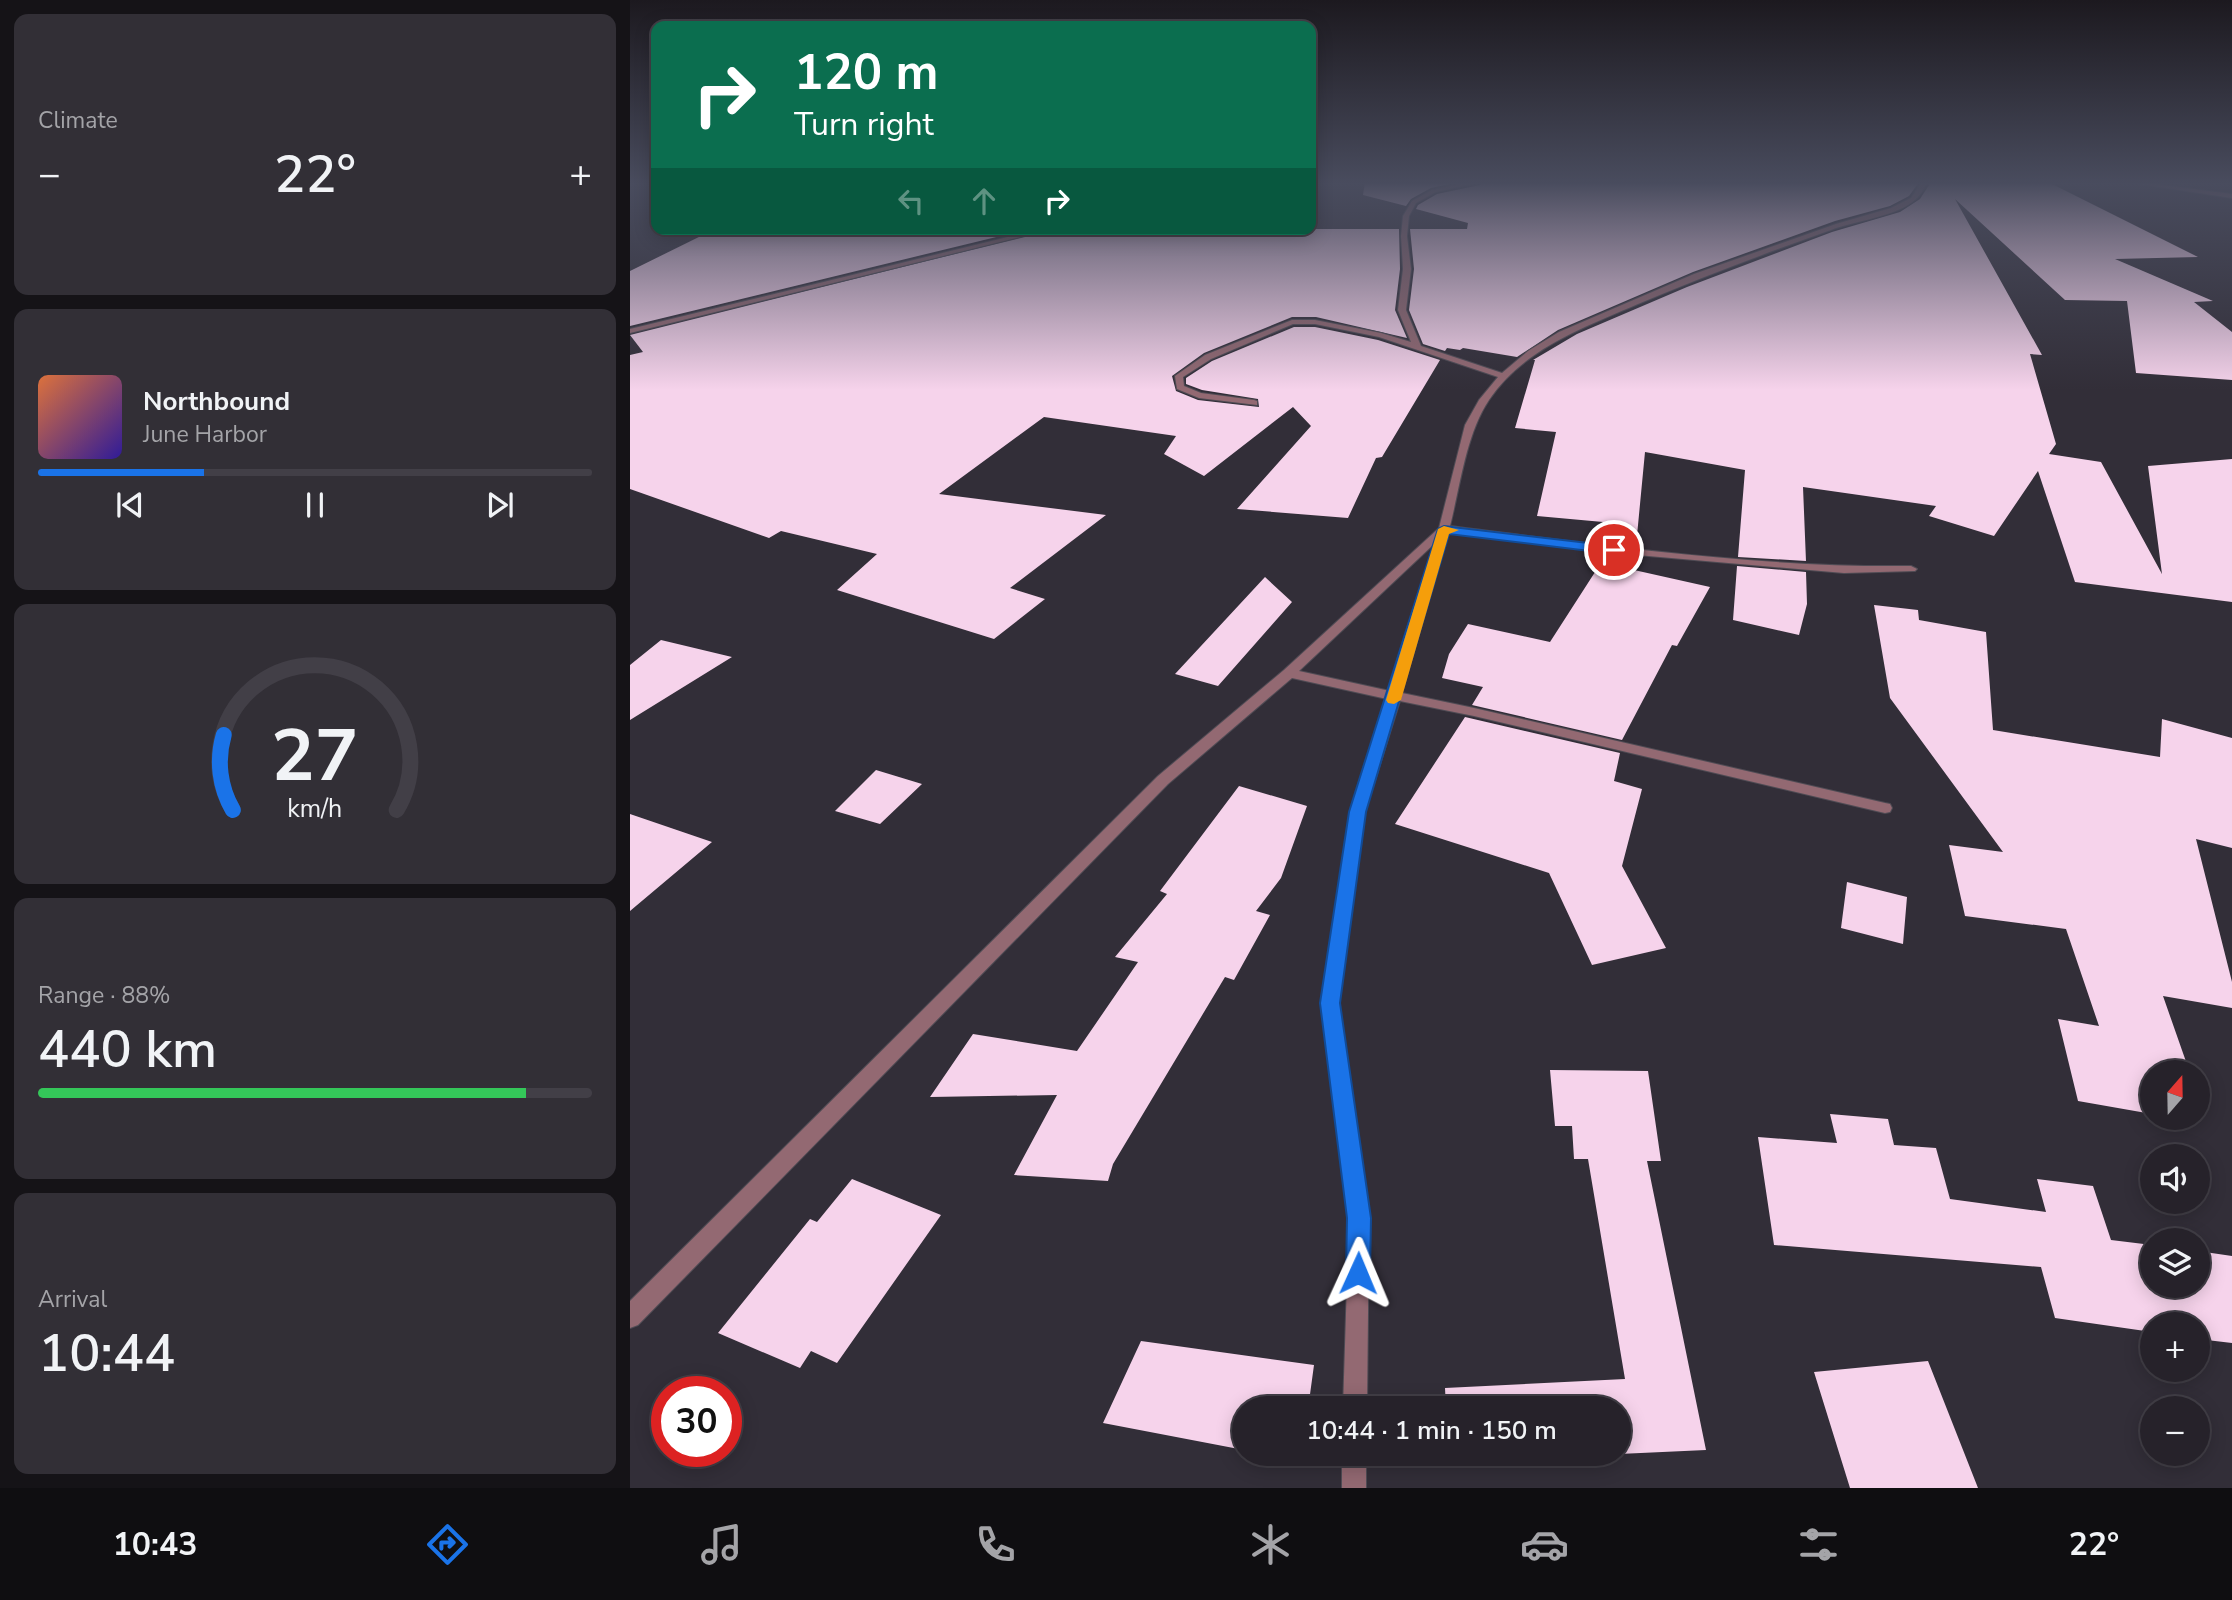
<!DOCTYPE html>
<meta charset="utf-8">
<style>
:root{--surface:#26222a;--page:#322f36;--text:#f1f3f6;--muted:#a4a4a8;--line:#423f47;--accent:#1a73e8}
body{margin:0;font-family:"Nunito Sans",sans-serif;background:var(--page);color:var(--text);height:100vh;display:flex;flex-direction:column;font-size:26px;white-space:nowrap}
*{box-sizing:border-box;margin:0}
p{font-size:23px;color:var(--muted)}
.icon{flex:none;width:38px;height:38px;fill:none;stroke:currentColor;stroke-width:2;stroke-linecap:round;stroke-linejoin:round}
.map{position:relative;flex:1;overflow:hidden}
.details{display:flex;flex-direction:column;gap:14px;padding:14px;background:#151317;width:630px}
.details>*{flex:none}
.hud{position:absolute;left:21px;top:21px;width:665px;height:214px;border-radius:14px;box-shadow:0 4px 18px #0003,0 0 0 2px var(--line);background:#0b6e4f;color:#fff;overflow:hidden}
.needle{width:46px;rotate:20deg}
.tools{position:absolute;left:1510px;top:1060px;display:grid;gap:14px}
.tools a{display:grid;place-items:center;width:70px;height:70px;border-radius:50%;background:var(--surface);box-shadow:0 4px 18px #0003,0 0 0 2px var(--line);font-size:35px}
.speed{position:absolute;left:21px;top:1376px;display:flex;gap:14px;font-size:35px;font-weight:700;text-align:center}
.speed>*{display:grid;place-content:center;width:91px;height:91px;border-radius:50%;background:var(--surface);box-shadow:0 4px 18px #0003,0 0 0 2px var(--line);line-height:1}
.speed .limit{border:10px solid #d22;background:#fff;color:#111}
.pin{position:absolute;display:grid;place-items:center;width:60px;height:60px;color:#fff;margin:-30px;border:4px solid #fff;border-radius:50%;box-shadow:0 2px 7px #0007}
.me{position:absolute;width:77px;margin:-38px;rotate:1deg;stroke-linejoin:round;filter:drop-shadow(0 0 5px #0008)}
.turn{display:flex;align-items:center;gap:24px;height:147px;padding:0 28px;font-size:32px}
.turn .icon{width:91px;height:91px;stroke-width:2.5}
.turn b{display:block;font-size:49px;line-height:60px}
.lanes{display:flex;align-items:center;height:66px;padding:0 28px;background:#0003;justify-content:center;gap:35px;direction:ltr}
.lanes .off{opacity:.35}
.big{font-size:52px;font-weight:600;line-height:1.1}
.details .card{flex:1;display:flex;flex-direction:column;justify-content:center;gap:10px;min-width:0;padding:0 24px;border-radius:14px;background:var(--page)}
.details .dial{align-items:center;gap:0}
.dial svg{height:182px;overflow:visible;fill:none;stroke:var(--line);stroke-width:7;stroke-linecap:round;text-anchor:middle}
.dial text{fill:var(--text);stroke:none}
.song{display:flex;align-items:center;gap:21px}
.cover{width:84px;height:84px;border-radius:10px;background:linear-gradient(135deg,hsl(20 70% 55%),hsl(250 70% 35%))}
.played{height:7px;border-radius:4px;background:linear-gradient(90deg,var(--accent) 30%,var(--line) 30%)}
.keys{display:flex;justify-content:space-around;direction:ltr}
.heat{display:flex;justify-content:space-between;align-items:center;font-size:38px;direction:ltr}
.charge{height:10px;border-radius:5px;background:linear-gradient(90deg,#34c759 88%,var(--line) 0)}
.trip{position:absolute;left:602px;top:1396px;width:399px;height:70px;border-radius:35px;background:var(--surface);box-shadow:0 4px 18px #0003,0 0 0 2px var(--line);font-weight:600;line-height:70px;text-align:center}
.dock{display:flex;height:112px;justify-content:space-around;align-items:center;background:#0f0e11;color:var(--muted)}
.dock .icon{width:49px;height:49px}
.dock .selected{color:var(--accent)}
.dock b{font-size:32px;color:var(--text)}
main{display:flex;flex:1;min-height:0}
.map>svg:first-child{display:block}
</style>
<main>
<section class="details">
<div class="card"><p>Climate</p>
<div class="heat"><a>−</a><b class="big">22°</b><a>+</a></div>
</div>
<div class="card">
<div class="song"><i class="cover"></i><div><b>Northbound</b><p>June Harbor</p></div></div>
<div class="played"></div>
<div class="keys"><svg class="icon" aria-label="previous" viewBox="0 0 24 24"><path d="M18 5L8 12l10 7zM5 5v14"/></svg><svg class="icon" aria-label="pause" viewBox="0 0 24 24"><path d="M8 5v14M16 5v14"/></svg><svg class="icon" aria-label="next" viewBox="0 0 24 24"><path d="M6 5l10 7-10 7zM19 5v14"/></svg></div>
</div>
<div class="card dial"><svg viewBox="0 0 100 80">
<path d="M14 69A42 42 0 1 1 86 69"/>
<path d="M14 69A42 42 0 0 1 10 36" stroke="#1a73e8"/>
<text x="50" y="56" font-size="32" font-weight="700">27</text>
<text x="50" y="72" font-size="11">km/h</text>
</svg></div>
<div class="card"><p>Range · 88%</p><b class="big">440 km</b><div class="charge"></div></div>
<div class="card"><p>Arrival</p><b class="big">10:44</b></div>
</section>
<div class="map">
<svg width="1602" height="1488" viewBox="0 0 1602 1488">
<rect width="100%" height="100%" fill="#322e38"/>
<path fill="#f6d3eb" d="M 735,182 L 829,182 L 801,188 L 781,199 L 776,206 L 733,195 Z
M 852,182 L 1052,183 L 1289,182 L 1279,196 L 1260,206 L 1205,221 L 1063,272 L 928,330 L 887,357 L 833,348 L 830,350 L 817,348 L 815,351 L 793,344 L 779,310 L 784,269 L 780,229 L 837,229 L 838,223 L 786,209 L 788,205 L 807,194 L 850,185 Z
M 1301,182 L 1418,182 L 1568,257 L 1485,259 L 1583,301 L 1564,302 L 1602,332 L 1602,380 L 1506,373 L 1497,301 L 1435,300 L 1325,199 L 1412,355 L 1400,354 L 1426,444 L 1419,454 L 1471,462 L 1532,574 L 1518,466 L 1602,459 L 1602,602 L 1445,582 L 1408,471 L 1364,536 L 1299,516 L 1306,506 L 1173,487 L 1176,561 L 1108,557 L 1115,470 L 1015,452 L 1006,546 L 982,544 L 995,524 L 907,516 L 926,432 L 885,428 L 905,360 L 903,360 L 947,334 L 1057,287 L 1202,232 L 1270,212 L 1290,199 Z
M 108,229 L 399,229 L 0,326 L 0,271 L 79,232 L 107,234 Z
M 425,229 L 769,229 L 770,269 L 765,310 L 777,338 L 686,317 L 662,317 L 574,353 L 542,376 L 546,391 L 568,400 L 629,407 L 628,399 L 572,390 L 556,384 L 556,378 L 582,361 L 664,327 L 685,327 L 748,340 L 810,360 L 752,457 L 746,458 L 718,518 L 607,509 L 681,426 L 663,407 L 574,476 L 534,454 L 546,436 L 414,417 L 309,494 L 476,515 L 380,588 L 415,599 L 364,639 L 207,590 L 247,554 L 151,531 L 139,538 L 0,489 L 0,355 L 13,352 L 0,335 Z
M 976,555 L 1005,557 L 1004,570 L 1080,587 L 1047,646 L 1042,645 L 992,740 L 842,705 L 853,687 L 812,678 L 819,654 L 838,624 L 920,642 Z
M 1107,566 L 1176,572 L 1177,604 L 1169,635 L 1103,620 Z
M 635,577 L 662,602 L 588,686 L 545,674 Z
M 1244,605 L 1288,610 L 1289,620 L 1356,632 L 1363,730 L 1530,757 L 1532,719 L 1602,738 L 1602,848 L 1566,839 L 1602,982 L 1602,1008 L 1533,996 L 1560,1073 L 1522,1073 L 1522,1114 L 1448,1101 L 1428,1019 L 1469,1026 L 1436,929 L 1335,916 L 1319,845 L 1373,852 L 1260,698 Z
M 31,640 L 102,657 L 0,720 L 0,665 Z
M 835,717 L 990,753 L 984,781 L 1012,789 L 992,866 L 1036,948 L 962,965 L 919,873 L 765,824 Z
M 246,770 L 292,784 L 250,824 L 205,811 Z
M 609,786 L 677,806 L 651,878 L 626,911 L 640,915 L 604,980 L 595,977 L 483,1164 L 478,1181 L 384,1175 L 427,1095 L 300,1097 L 343,1034 L 447,1051 L 508,962 L 485,957 L 537,894 L 530,891 Z
M 0,814 L 82,842 L 0,911 Z
M 1217,882 L 1277,897 L 1273,944 L 1211,928 Z
M 920,1070 L 1018,1071 L 1031,1161 L 1017,1161 L 1076,1450 L 989,1454 L 989,1409 L 816,1409 L 815,1388 L 995,1379 L 958,1159 L 944,1159 L 942,1126 L 925,1126 Z
M 1200,1114 L 1258,1119 L 1264,1145 L 1306,1148 L 1320,1199 L 1416,1212 L 1407,1179 L 1463,1186 L 1481,1240 L 1522,1245 L 1522,1286 L 1568,1286 L 1568,1251 L 1602,1256 L 1602,1343 L 1568,1339 L 1568,1325 L 1522,1325 L 1522,1332 L 1425,1318 L 1411,1267 L 1144,1245 L 1128,1137 L 1207,1143 Z
M 222,1179 L 311,1215 L 207,1363 L 181,1351 L 170,1368 L 88,1333 L 180,1219 L 187,1222 Z
M 511,1341 L 684,1365 L 678,1409 L 614,1409 L 614,1450 L 473,1423 Z
M 1298,1361 L 1348,1488 L 1220,1488 L 1184,1372 Z
M 819,1454 L 987,1454 L 819,1462 Z"/>
<g fill="none" stroke-linecap="round" stroke-linejoin="round">
<defs>
<path id="minor" d="M 840,182 L 849,182 L 806,192 L 786,203 L 779,216 L 777,236 L 781,269 L 776,310 L 791,346 L 872,373 L 898,351 L 929,332 L 1064,274 L 1206,224 L 1261,208 L 1281,198 L 1292,182 L 1298,182 C 1294,187 1291,195 1286,199 C 1269,216 1224,221 1201,230 C 1136,253 1072,277 1008,304 C 953,328 893,349 859,400 C 836,434 830,487 820,526 C 971,545 1129,568 1281,566 L 1287,569 L 1285,571 L 1214,573 L 984,553 L 818,533 L 772,693 L 844,708 L 1255,803 L 1260,804 L 1262,808 L 1260,812 L 1255,813 L 844,716 L 770,701 L 735,812 L 709,1003 L 739,1218 L 737,1409 L 713,1409 L 719,1218 L 691,1003 L 721,812 L 757,699 L 662,678 L 538,784 L 8,1325 L 0,1328 L 0,1301 L 528,776 L 654,670 L 809,528 L 835,425 L 849,400 L 868,377 L 749,337 L 685,324 L 663,324 L 581,359 L 553,377 L 554,386 L 571,393 L 624,400 L 627,401 L 627,405 L 569,398 L 547,389 L 545,376 L 575,355 L 662,320 L 685,320 L 751,333 L 781,342 L 768,310 L 773,269 L 771,236 L 773,216 L 782,201 L 802,190 ZM 804,544 L 760,691 L 669,671 Z
M 1496,182 L 1509,182 L 1602,194 L 1602,198 Z
M 712,1454 L 736,1454 L 736,1488 L 712,1488 Z"/>
<path id="tertiary" d="M 411,229 L 423,229 L 0,333 L 0,329 Z"/>
</defs>
<use href="#minor" stroke="#4f4b54" stroke-width="2"/>
<use href="#tertiary" stroke="#4f4b54" stroke-width="2"/>
<use href="#minor" fill="#936972" fill-rule="evenodd"/>
<use href="#tertiary" fill="#936972" fill-rule="evenodd"/>
</g>
<linearGradient id="sky" x2="0" y2="1"><stop stop-color="#1c191f"/><stop offset="0.47" stop-color="#494c5e"/><stop offset="1" stop-color="#494c5e" stop-opacity="0"/></linearGradient>
<rect width="1602" height="390" fill="url(#sky)"/>
<path fill="#1a73e8" stroke="#114b97" stroke-width="2" d="M 814,526 L 984,546 L 990,550 L 984,554 L 819,534 L 736,812 L 710,1003 L 741,1218 L 740,1273 L 736,1281 L 728,1285 L 719,1281 L 716,1273 L 717,1218 L 690,1003 L 719,812 L 808,529 Z"/>
<path fill="#f59e0b" d="M 814,526 L 829,530 L 819,534 L 771,700 L 764,704 L 758,703 L 756,700 L 808,529 Z"/>
</svg>
<div class="tools">
<a><svg class="needle" viewBox="-14 -14 28 28"><path d="M0-13l5 13h-10z" fill="#e53935"/><path d="M0 13l5-13h-10z" fill="#a4a4a8"/></svg></a>
<a><svg class="icon" aria-label="sound" viewBox="0 0 24 24"><path d="M4 9h4l5-4v14l-5-4H4zM17 9q2 3 0 6"/></svg></a>
<a><svg class="icon" aria-label="layers" viewBox="0 0 24 24"><path d="M12 4l9 5-9 5-9-5zM3 14l9 5 9-5"/></svg></a>
<a>+</a>
<a>−</a>
</div>
<div class="speed"><div class="limit">30</div></div>
<div class="pin" style="left:984px;top:550px;background:#d93025"><svg class="icon" aria-label="arrive" viewBox="0 0 24 24"><path d="M6 21V4h12l-3 4 3 4H6"/></svg></div>
<svg class="me" style="left:728px;top:1273px" viewBox="-20 -20 40 40"><path d="M0-17L14 15 0 8-14 15z" fill="#1a73e8" stroke="#fff" stroke-width="4"/></svg>
<div class="trip">10:44 · 1 min · 150 m</div>
<div class="hud">
<div class="turn"><svg class="icon" aria-label="right" viewBox="0 0 24 24"><path d="M7 20v-9h11M14 6l5 5-5 5"/></svg><div><b>120 m</b>Turn right</div></div>
<div class="lanes"><svg class="icon off" aria-label="left" viewBox="0 0 24 24"><path d="M17 20v-9H6M10 6l-5 5 5 5"/></svg><svg class="icon off" aria-label="ahead" viewBox="0 0 24 24"><path d="M12 20V5M6 11l6-6 6 6"/></svg><svg class="icon" aria-label="right" viewBox="0 0 24 24"><path d="M7 20v-9h11M14 6l5 5-5 5"/></svg></div>
</div>
</div>
</main>
<nav class="dock">
<b>10:43</b>
<svg class="icon selected" aria-label="directions" viewBox="0 0 24 24"><path d="M12 3l9 9-9 9-9-9zM9 14v-3h6M13 9l2 2-2 2"/></svg>
<svg class="icon" aria-label="music" viewBox="0 0 24 24"><path d="M9 18V5l10-2v13"/><circle cx="6" cy="18" r="3"/><circle cx="16" cy="16" r="3"/></svg>
<svg class="icon" aria-label="phone" viewBox="0 0 24 24"><path d="M5 4h4l2 5-3 2q2 4 5 5l2-3 5 2v4C11 20 4 13 5 4z"/></svg>
<svg class="icon" aria-label="climate" viewBox="0 0 24 24"><path d="M12 3v18M4 7l16 10M4 17L20 7"/></svg>
<svg class="icon" aria-label="car" viewBox="0 0 24 24"><path d="M5 17H2v-5l4-1 3-4h7l3 4 3 1v5h-3M9 17h6M6 11h13"/><circle cx="7" cy="17" r="2"/><circle cx="17" cy="17" r="2"/></svg>
<svg class="icon" aria-label="filters" viewBox="0 0 24 24"><path d="M4 7h16M4 17h16"/><circle cx="9" cy="7" r="2"/><circle cx="15" cy="17" r="2"/></svg>
<b>22°</b>
</nav>
